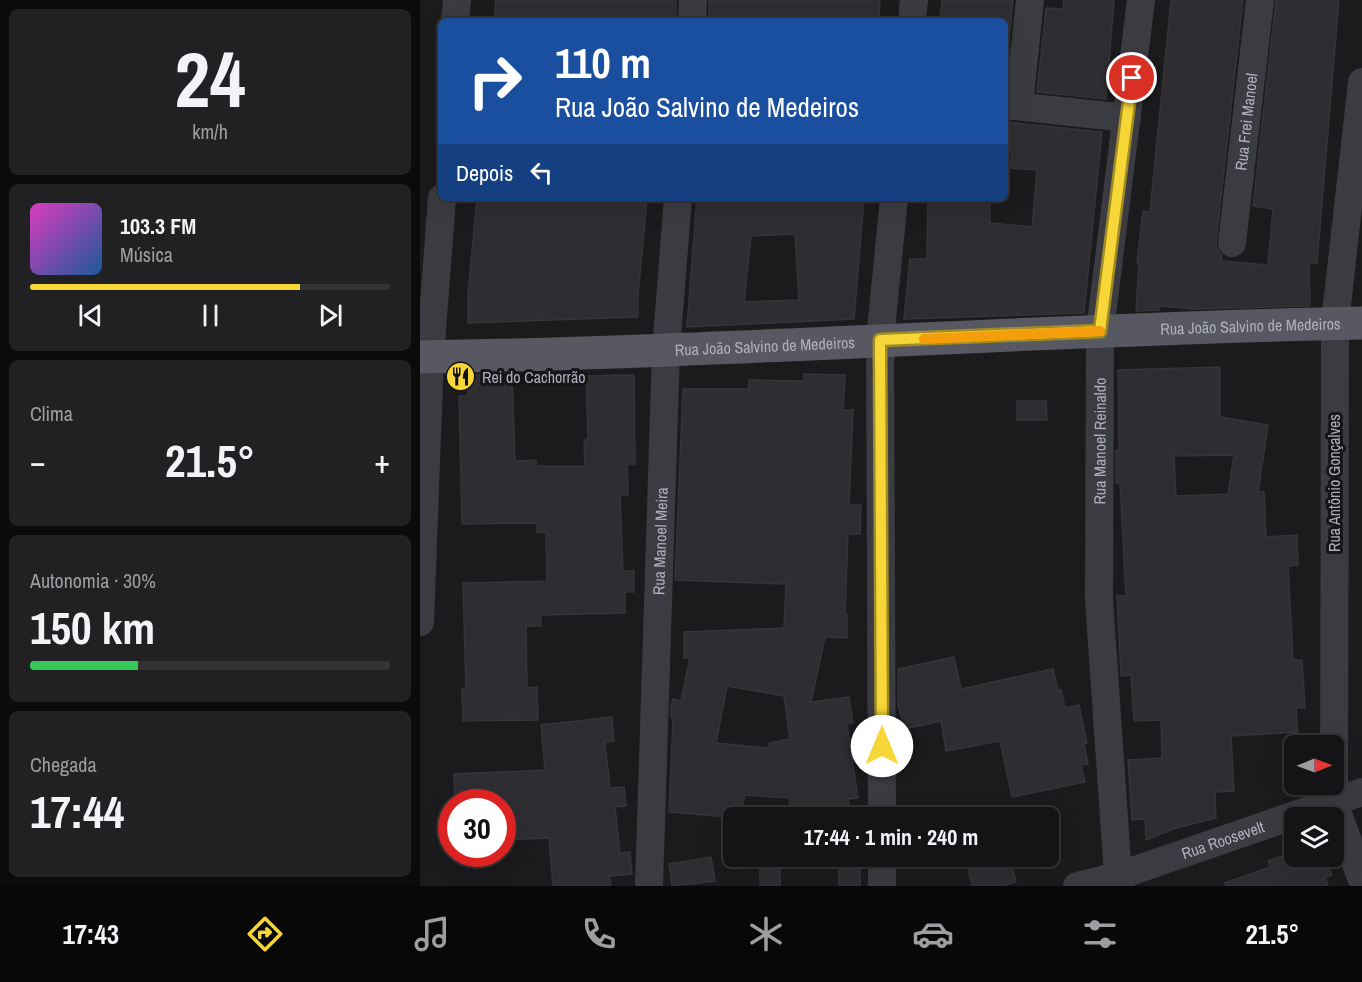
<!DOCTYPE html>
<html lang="pt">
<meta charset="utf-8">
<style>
:root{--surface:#141416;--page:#212123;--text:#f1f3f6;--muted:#9d9ea1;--line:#333335;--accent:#f7d638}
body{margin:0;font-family:"Archivo Narrow",sans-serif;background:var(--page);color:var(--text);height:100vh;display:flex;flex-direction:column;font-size:22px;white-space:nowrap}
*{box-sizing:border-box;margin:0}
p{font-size:20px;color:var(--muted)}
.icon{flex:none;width:33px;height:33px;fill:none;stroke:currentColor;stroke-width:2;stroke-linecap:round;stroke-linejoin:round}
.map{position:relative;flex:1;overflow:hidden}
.side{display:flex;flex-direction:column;gap:9px;padding:9px;background:#0b0b0c;width:420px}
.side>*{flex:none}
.top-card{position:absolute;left:18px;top:18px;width:570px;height:183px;border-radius:9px;box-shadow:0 6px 24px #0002,0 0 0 2px var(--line);background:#1a4fa0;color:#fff;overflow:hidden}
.needle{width:39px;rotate:89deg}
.tools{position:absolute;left:864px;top:735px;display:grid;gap:12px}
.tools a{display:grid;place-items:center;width:60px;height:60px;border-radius:9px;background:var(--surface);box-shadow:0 6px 24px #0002,0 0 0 2px var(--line);font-size:30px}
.speed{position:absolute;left:18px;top:789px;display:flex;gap:12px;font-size:30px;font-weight:700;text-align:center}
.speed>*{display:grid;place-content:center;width:78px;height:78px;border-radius:50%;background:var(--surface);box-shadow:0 6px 24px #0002,0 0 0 2px var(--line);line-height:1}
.speed .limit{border:9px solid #d22;background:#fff;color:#111}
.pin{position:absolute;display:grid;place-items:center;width:51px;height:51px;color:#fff;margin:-26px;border:3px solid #fff;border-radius:50%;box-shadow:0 2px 6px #0007}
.me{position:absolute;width:66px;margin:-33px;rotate:0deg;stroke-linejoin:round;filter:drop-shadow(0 0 4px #0008)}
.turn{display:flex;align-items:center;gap:21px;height:126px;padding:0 18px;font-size:27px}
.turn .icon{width:78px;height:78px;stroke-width:2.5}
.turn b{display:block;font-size:42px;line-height:51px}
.then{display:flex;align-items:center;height:57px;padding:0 18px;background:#0003;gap:12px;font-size:22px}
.big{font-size:45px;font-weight:700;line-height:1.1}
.side .card{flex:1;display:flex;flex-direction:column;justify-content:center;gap:9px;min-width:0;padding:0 21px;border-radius:9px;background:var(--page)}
.side .dial{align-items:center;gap:0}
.dial b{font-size:78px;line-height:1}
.song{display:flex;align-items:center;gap:18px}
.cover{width:72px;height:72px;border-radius:9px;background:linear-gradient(135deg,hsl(310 70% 55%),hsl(210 70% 35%))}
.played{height:6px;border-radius:3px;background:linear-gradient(90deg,var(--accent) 75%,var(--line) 75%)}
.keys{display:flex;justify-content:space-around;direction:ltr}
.heat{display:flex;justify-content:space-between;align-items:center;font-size:33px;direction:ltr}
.charge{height:9px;border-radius:4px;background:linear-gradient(90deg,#34c759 30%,var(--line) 0)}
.trip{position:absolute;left:303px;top:807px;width:336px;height:60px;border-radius:9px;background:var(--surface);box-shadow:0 6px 24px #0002,0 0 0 2px var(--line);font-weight:700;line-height:60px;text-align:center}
.dock{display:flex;height:96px;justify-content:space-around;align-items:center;background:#080809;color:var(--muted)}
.dock .icon{width:42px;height:42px}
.dock .current{color:var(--accent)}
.dock b{font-size:27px;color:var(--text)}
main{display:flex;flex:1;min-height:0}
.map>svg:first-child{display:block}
</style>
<main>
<section class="side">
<div class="card dial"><b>24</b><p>km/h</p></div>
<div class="card">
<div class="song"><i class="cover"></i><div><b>103.3 FM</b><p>Música</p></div></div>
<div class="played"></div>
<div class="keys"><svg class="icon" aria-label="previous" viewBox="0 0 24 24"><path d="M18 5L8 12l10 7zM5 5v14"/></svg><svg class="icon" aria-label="pause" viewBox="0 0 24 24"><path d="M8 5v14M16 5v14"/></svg><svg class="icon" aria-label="next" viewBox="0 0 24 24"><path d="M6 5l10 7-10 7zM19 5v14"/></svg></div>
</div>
<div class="card"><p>Clima</p>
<div class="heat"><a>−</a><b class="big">21.5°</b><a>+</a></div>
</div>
<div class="card"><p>Autonomia · 30%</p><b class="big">150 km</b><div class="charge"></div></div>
<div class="card"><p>Chegada</p><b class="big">17:44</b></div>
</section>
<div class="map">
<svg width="942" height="886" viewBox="0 0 942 886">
<rect width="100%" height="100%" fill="#1b1a1d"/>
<path fill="#2e2d31" stroke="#353439" stroke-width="1.5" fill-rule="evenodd" d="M 76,0 L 256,0 L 256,21 L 74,21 Z
M 289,0 L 460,0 L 459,21 L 289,21 Z
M 522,0 L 593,0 L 585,80 L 585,21 L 520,21 Z
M 644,0 L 694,0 L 686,99 L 617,92 L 626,8 L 643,9 Z
M 751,0 L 823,0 L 796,242 L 797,249 L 802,256 L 801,261 L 848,265 L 853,209 L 833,206 L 856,0 L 919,0 L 897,263 L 889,263 L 890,306 L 775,309 L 739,306 L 739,310 L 716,311 L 719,263 L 717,263 L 723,211 L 730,212 Z
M 586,122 L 682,132 L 664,313 L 484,319 L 490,259 L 507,259 L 508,198 L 570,198 L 570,223 L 612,227 L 617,170 L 591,168 L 592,153 L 585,152 Z
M 57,198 L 227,198 L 218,296 L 218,317 L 48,323 L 48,295 Z
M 277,198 L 444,198 L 434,319 L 267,327 ZM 375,234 L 379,300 L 324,302 L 331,236 Z
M 800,367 L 800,417 L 848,425 L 838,492 L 844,492 L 846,537 L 877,535 L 878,565 L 868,566 L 873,660 L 882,660 L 885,708 L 876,708 L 878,732 L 811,736 L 814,791 L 795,792 L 796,818 L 756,828 L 726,840 L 725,819 L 712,820 L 708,760 L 742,758 L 741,720 L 714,721 L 711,675 L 701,676 L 697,596 L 706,596 L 700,483 L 696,483 L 696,450 L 699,450 L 698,370 ZM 814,455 L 808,494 L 756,496 L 754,456 Z
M 92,374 L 95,461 L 116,460 L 116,466 L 165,466 L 164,440 L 168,440 L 166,376 L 214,375 L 215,464 L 207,464 L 208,495 L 200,495 L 203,571 L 214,571 L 214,592 L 205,592 L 205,613 L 121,615 L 121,626 L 106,626 L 107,688 L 117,687 L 118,720 L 43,721 L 42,689 L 46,689 L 43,583 L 127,581 L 126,532 L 117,533 L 117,523 L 42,524 L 39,396 L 48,396 L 47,375 Z
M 384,374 L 425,375 L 423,410 L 433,410 L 429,505 L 441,505 L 440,534 L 428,534 L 425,614 L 427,614 L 427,638 L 405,637 L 391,702 L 429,697 L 433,723 L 427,724 L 438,798 L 428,799 L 430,818 L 372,818 L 369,798 L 325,795 L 319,818 L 249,812 L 253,718 L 251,718 L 251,706 L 253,699 L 261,701 L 270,658 L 264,658 L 264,632 L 364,628 L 366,584 L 255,580 L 263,389 L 328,389 L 329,380 L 384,381 ZM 307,686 L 364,696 L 370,739 L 349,743 L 349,748 L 296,743 Z
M 597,401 L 626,401 L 627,420 L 597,420 Z
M 534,657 L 541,689 L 633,669 L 638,690 L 641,690 L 645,708 L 659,705 L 667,743 L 664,744 L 668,764 L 661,765 L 665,782 L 592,797 L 580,741 L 526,751 L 521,721 L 484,729 L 478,704 L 478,669 Z
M 192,717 L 194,741 L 185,742 L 190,788 L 204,787 L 206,806 L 195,807 L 200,853 L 210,852 L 212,874 L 190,876 L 191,886 L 133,886 L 129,838 L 82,840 L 82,802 L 35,802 L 34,774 L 125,770 L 121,725 Z
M 874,852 L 874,856 L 905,856 L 912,875 L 905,878 L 908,886 L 806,886 L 805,883 L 850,867 L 848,861 Z
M 418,856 L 440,856 L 440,886 L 419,886 Z
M 545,856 L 590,856 L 596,882 L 581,886 L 552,886 Z
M 291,857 L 295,881 L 252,886 L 249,864 Z
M 340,859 L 360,859 L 360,886 L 340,886 Z"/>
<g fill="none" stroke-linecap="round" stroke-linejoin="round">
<g stroke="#3b3b42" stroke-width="28">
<path d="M 35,21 L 37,0"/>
<path d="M 272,21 L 273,0"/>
<path d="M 492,21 L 494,0"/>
<path d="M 942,82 L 915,323 L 914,803 L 942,880"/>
<path d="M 585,105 L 707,118"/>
<path d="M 599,105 L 610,0"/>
<path id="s1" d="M 812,243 L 840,0"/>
<path d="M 0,622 L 10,357 L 22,198"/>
<path d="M 462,818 L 460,340 L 474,198"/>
<path d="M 462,856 L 462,886"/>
<path id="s2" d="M 229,886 L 246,350 L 258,198"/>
<path id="s3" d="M 657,886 L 698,876 L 942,792"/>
<path id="s4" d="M 701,886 L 698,876 L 679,600 L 680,331 L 721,0"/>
</g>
<path stroke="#575861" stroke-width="33" id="s5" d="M 0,357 C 314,352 628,329 942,323"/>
</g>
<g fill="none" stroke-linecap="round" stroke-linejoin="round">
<defs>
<path id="route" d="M 462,746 L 460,340 L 680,331 L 712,78"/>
</defs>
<use href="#route" stroke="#a18b24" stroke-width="15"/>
<use href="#route" stroke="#f7d638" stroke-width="10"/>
<path stroke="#f59e0b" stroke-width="10" d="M 504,339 L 680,331"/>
</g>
<defs>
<symbol id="restaurant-disc" viewBox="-11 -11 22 22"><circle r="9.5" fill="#f7d638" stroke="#161518"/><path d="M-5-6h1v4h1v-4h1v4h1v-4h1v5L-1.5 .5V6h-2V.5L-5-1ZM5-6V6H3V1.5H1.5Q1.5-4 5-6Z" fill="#111"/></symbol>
</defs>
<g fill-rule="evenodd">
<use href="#restaurant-disc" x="24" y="360" width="33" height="33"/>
</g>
<g text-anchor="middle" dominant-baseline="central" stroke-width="6" stroke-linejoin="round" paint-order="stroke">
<g font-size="16" fill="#adafbc" stroke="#161518">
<text stroke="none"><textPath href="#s1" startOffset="122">Rua Frei Manoel</textPath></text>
<text stroke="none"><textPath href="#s5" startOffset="831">Rua João Salvino de Medeiros</textPath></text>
<text stroke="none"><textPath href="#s5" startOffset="345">Rua João Salvino de Medeiros</textPath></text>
<text stroke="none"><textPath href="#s4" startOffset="446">Rua Manoel Reinaldo</textPath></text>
<text transform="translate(914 483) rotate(-90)">Rua Antônio Gonçalves</text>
<text stroke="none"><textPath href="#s2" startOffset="345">Rua Manoel Meira</textPath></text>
<text stroke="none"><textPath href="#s3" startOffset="153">Rua Roosevelt</textPath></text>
</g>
<g font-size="16" fill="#adafbc" stroke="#161518" text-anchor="start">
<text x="62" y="377">Rei do Cachorrão</text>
</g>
</g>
</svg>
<div class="tools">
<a><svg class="needle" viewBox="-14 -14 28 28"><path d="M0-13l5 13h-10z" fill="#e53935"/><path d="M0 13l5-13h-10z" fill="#9d9ea1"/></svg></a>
<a><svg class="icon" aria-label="layers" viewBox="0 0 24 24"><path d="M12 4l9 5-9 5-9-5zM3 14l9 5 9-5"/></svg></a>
</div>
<div class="speed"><div class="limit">30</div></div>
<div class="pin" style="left:712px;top:78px;background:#d93025"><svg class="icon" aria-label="arrive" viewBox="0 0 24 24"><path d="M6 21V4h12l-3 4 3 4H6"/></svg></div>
<svg class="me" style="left:462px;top:746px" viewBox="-20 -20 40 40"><circle r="19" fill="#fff"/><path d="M0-13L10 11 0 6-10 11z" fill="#f7d638"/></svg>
<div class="trip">17:44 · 1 min · 240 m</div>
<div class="top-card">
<div class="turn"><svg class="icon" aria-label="right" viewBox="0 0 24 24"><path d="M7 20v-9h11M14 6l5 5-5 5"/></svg><div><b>110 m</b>Rua João Salvino de Medeiros</div></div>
<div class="then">Depois<svg class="icon" aria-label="left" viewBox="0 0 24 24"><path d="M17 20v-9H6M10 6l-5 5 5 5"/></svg></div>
</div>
</div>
</main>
<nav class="dock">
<b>17:43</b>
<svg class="icon current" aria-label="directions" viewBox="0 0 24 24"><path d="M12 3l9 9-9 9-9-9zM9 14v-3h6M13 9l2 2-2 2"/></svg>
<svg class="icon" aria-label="music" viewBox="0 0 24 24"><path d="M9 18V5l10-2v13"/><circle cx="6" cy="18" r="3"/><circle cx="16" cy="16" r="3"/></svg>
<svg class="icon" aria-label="phone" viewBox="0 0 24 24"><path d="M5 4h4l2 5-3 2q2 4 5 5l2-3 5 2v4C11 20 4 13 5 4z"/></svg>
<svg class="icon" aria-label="climate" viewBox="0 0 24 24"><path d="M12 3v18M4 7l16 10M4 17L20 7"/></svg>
<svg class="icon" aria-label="car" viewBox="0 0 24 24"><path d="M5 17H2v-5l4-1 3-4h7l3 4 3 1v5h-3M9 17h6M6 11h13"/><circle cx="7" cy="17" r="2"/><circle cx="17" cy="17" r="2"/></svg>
<svg class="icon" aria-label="filters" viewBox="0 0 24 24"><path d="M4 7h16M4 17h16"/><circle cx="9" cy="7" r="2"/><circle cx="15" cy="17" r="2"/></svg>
<b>21.5°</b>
</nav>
